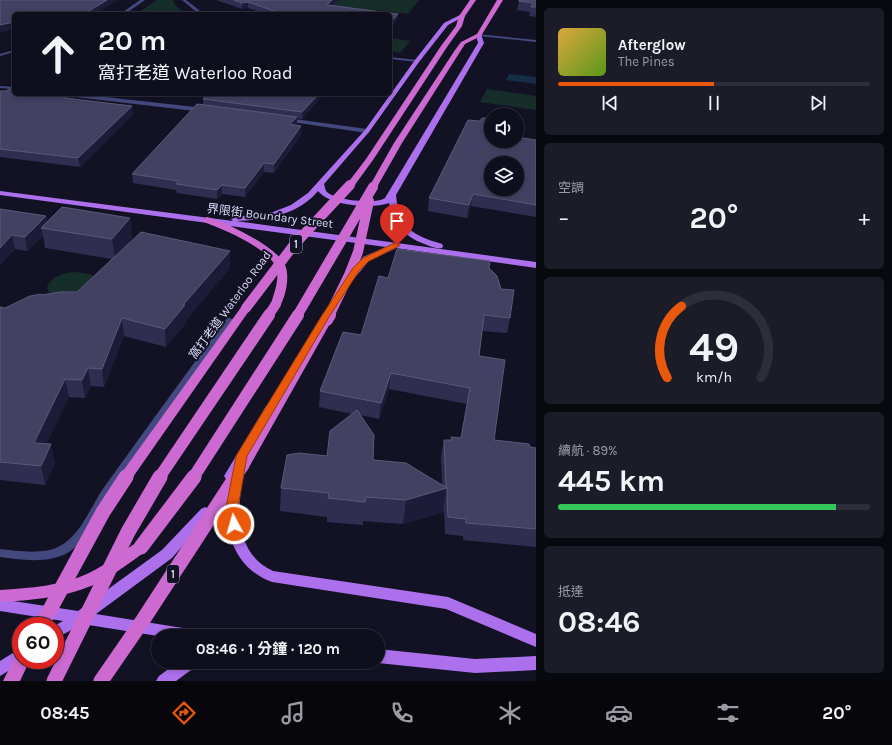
<!DOCTYPE html>
<html lang="zh-TW">
<meta charset="utf-8">
<style>
:root{--surface:#0e0e1c;--page:#1c1c29;--text:#f1f3f6;--muted:#9b9ca3;--line:#2e2e3b;--accent:#ea580c}
body{margin:0;font-family:Karla,"Noto Sans TC",sans-serif;background:var(--page);color:var(--text);height:100vh;display:flex;flex-direction:column;font-size:15px;white-space:nowrap}
*{box-sizing:border-box;margin:0}
p{font-size:13px;color:var(--muted)}
.icon{flex:none;width:22px;height:22px;fill:none;stroke:currentColor;stroke-width:2;stroke-linecap:round;stroke-linejoin:round}
.map{position:relative;flex:1;overflow:hidden}
.panel{display:flex;flex-direction:column;gap:8px;padding:8px;background:#08080f;width:356px}
.panel>*{flex:none}
.top-card{position:absolute;left:12px;top:12px;width:380px;height:84px;border-radius:6px;box-shadow:0 2px 6px #0003,0 0 0 1px var(--line);background:#0e0e1c;color:var(--text);overflow:hidden}
.tools{position:absolute;left:484px;top:108px;display:grid;gap:8px}
.tools a{display:grid;place-items:center;width:40px;height:40px;border-radius:50%;background:var(--surface);box-shadow:0 2px 6px #0003,0 0 0 1px var(--line);font-size:20px}
.speed{position:absolute;left:12px;top:617px;display:flex;gap:8px;font-size:20px;font-weight:700;text-align:center}
.speed>*{display:grid;place-content:center;width:52px;height:52px;border-radius:50%;background:var(--surface);box-shadow:0 2px 6px #0003,0 0 0 1px var(--line);line-height:1}
.speed .limit{border:6px solid #d22;background:#fff;color:#111}
.pin{position:absolute;display:grid;place-items:center;width:34px;height:34px;color:#fff;margin:-41px -17px;border-radius:50% 50% 50% 0;rotate:-45deg;box-shadow:0 0 4px #0007}
.pin .icon{rotate:45deg}
.me{position:absolute;width:44px;margin:-22px;rotate:354deg;stroke-linejoin:round;filter:drop-shadow(0 0 3px #0008)}
.turn{display:flex;align-items:center;gap:14px;height:84px;padding:0 20px;font-size:18px}
.turn .icon{width:52px;height:52px;stroke-width:2.5}
.turn b{display:block;font-size:28px;line-height:34px}
.big{font-size:30px;font-weight:700;line-height:1.1}
.panel .tile{flex:1;display:flex;flex-direction:column;justify-content:center;gap:6px;min-width:0;padding:0 14px;border-radius:6px;background:var(--page)}
.panel .dial{align-items:center;gap:0}
.dial svg{height:104px;overflow:visible;fill:none;stroke:var(--line);stroke-width:7;stroke-linecap:round;text-anchor:middle}
.dial text{fill:var(--text);stroke:none}
.song{display:flex;align-items:center;gap:12px}
.cover{width:48px;height:48px;border-radius:6px;background:linear-gradient(135deg,hsl(40 70% 55%),hsl(90 70% 35%))}
.played{height:4px;border-radius:2px;background:linear-gradient(90deg,var(--accent) 50%,var(--line) 50%)}
.keys{display:flex;justify-content:space-around;direction:ltr}
.heat{display:flex;justify-content:space-between;align-items:center;font-size:22px;direction:ltr}
.charge{height:6px;border-radius:3px;background:linear-gradient(90deg,#34c759 89%,var(--line) 0)}
.trip{position:absolute;left:151px;top:629px;width:234px;height:40px;border-radius:20px;background:var(--surface);box-shadow:0 2px 6px #0003,0 0 0 1px var(--line);font-weight:700;line-height:40px;text-align:center}
.menu{display:flex;height:64px;justify-content:space-around;align-items:center;background:#06060b;color:var(--muted)}
.menu .icon{width:28px;height:28px}
.menu .active{color:var(--accent)}
.menu b{font-size:18px;color:var(--text)}
main{display:flex;flex:1;min-height:0}
.map>svg:first-child{display:block}
</style>
<main>
<div class="map">
<svg width="536" height="681" viewBox="0 0 536 681">
<rect width="100%" height="100%" fill="#131225"/>
<path fill="#162e2a" d="M 157,0 L 172,0 L 177,7 L 186,14 L 136,14 Z
M 318,0 L 419,0 L 408,14 L 376,10 L 374,12 L 320,4 Z
M 390,38 L 410,41 L 400,53 L 390,51 Z
M 487,89 L 536,96 L 536,110 L 480,102 Z
M 76,272 L 90,274 L 95,277 L 94,290 L 51,295 L 48,291 L 47,287 C 53,275 64,273 76,272 Z"/>
<path fill="#152e46" d="M 509,74 L 536,77 L 536,84 L 506,80 Z"/>
<g fill="none" stroke-linecap="round" stroke-linejoin="round">
<path fill="#43497e" fill-rule="evenodd" d="M 140,0 L 145,0 L 125,14 L 120,14 Z
M 182,0 L 186,0 L 204,14 L 199,14 Z
M 477,34 L 536,40 L 536,42 L 479,36 L 477,36 Z
M 14,50 L 14,52 L 0,56 L 0,54 Z
M 390,57 L 417,60 L 419,61 L 417,62 L 390,59 Z
M 0,86 L 14,87 L 14,89 L 0,88 Z
M 63,94 L 79,94 L 204,108 L 207,110 L 204,112 L 66,96 Z
M 287,118 L 367,129 L 370,131 L 367,133 L 285,121 L 284,120 Z
M 227,318 L 230,318 L 234,320 C 193,378 150,434 110,493 C 97,512 89,539 69,552 C 49,564 21,560 0,557 L 0,549 C 17,551 45,555 60,546 C 82,534 91,505 105,486 C 145,430 186,374 227,318 Z"/>
<path fill="#ad70ed" fill-rule="evenodd" d="M 460,15 L 465,16 L 448,25 L 419,62 L 369,132 L 324,184 C 325,186 325,189 326,191 C 333,200 376,205 385,198 L 478,43 L 476,35 L 481,34 L 484,43 L 396,195 C 399,228 412,235 442,244 L 443,246 L 442,248 C 437,249 432,247 427,245 C 407,238 391,225 389,203 C 372,209 330,206 318,191 C 298,215 266,220 236,221 L 536,262 L 536,268 L 396,248 L 369,261 L 352,281 L 349,282 L 344,279 L 363,257 L 386,247 L 0,195 L 0,191 L 233,221 L 231,219 L 235,217 L 273,212 L 291,205 L 308,193 L 365,130 L 415,60 L 444,23 Z
M 270,405 L 274,406 L 276,409 L 236,477 L 240,478 L 242,481 C 237,514 237,555 273,571 L 448,597 L 536,634 L 536,647 L 446,609 L 272,582 C 230,567 220,520 230,480 L 226,479 L 224,476 L 266,406 Z
M 205,507 L 209,509 L 211,512 L 209,515 L 172,558 L 96,614 L 195,630 L 200,632 L 202,636 L 158,636 L 82,624 L 55,639 L 54,626 L 63,621 L 0,611 L 0,599 L 78,611 L 162,550 L 201,509 Z
M 21,648 L 21,660 L 26,660 L 0,676 L 0,661 Z
M 378,649 L 475,659 L 536,656 L 536,670 L 475,673 L 378,663 L 377,662 L 378,662 Z
M 178,662 L 197,662 L 195,667 L 176,681 L 156,681 L 159,676 Z"/>
<path fill="#cc6ad2" fill-rule="evenodd" d="M 470,0 L 476,0 L 465,16 L 462,26 L 447,47 L 373,160 L 354,186 L 348,186 L 347,184 L 366,159 L 441,46 L 456,26 L 459,16 Z
M 497,0 L 503,0 L 481,36 L 465,44 L 402,143 L 377,187 L 373,190 L 370,189 L 369,187 L 394,143 L 455,50 L 461,42 L 477,34 Z
M 207,217 C 226,222 277,247 285,265 C 290,276 286,296 280,306 L 272,306 L 271,304 C 274,293 281,276 275,265 C 263,245 224,230 204,222 L 202,220 Z
M 246,305 L 251,308 L 133,477 L 128,479 L 123,477 L 121,474 L 123,471 L 242,306 Z
M 327,317 L 332,320 L 248,469 L 243,471 L 238,469 L 236,466 L 238,463 L 322,320 Z
M 141,541 L 146,543 L 148,547 L 146,551 C 131,562 116,573 100,582 C 69,597 34,600 0,602 L 0,590 C 30,588 61,586 89,573 C 106,565 120,553 136,543 Z
M 21,653 L 21,660 L 30,660 L 20,681 L 3,681 L 16,655 Z"/>
<path stroke="#cc6ad2" stroke-width="8" d="M 349,186 L 351,184"/>
<path stroke="#cc6ad2" stroke-width="10" d="M 246,308 L 293,246 L 350,185
M 268,316 L 276,304
M 297,316 L 373,187
M 329,316 L 349,275 L 358,252 L 369,201"/>
<path stroke="#cc6ad2" stroke-width="12" d="M 327,320 L 330,315
M 125,478 L 128,474
M 159,478 L 269,315
M 193,478 L 298,315
M 235,478 L 243,466"/>
<path stroke="#cc6ad2" stroke-width="15" d="M 141,547 L 194,477
M 41,626 L 103,512 L 126,477
M 54,681 L 128,532 L 160,477
M 101,681 L 141,623 L 236,477"/>
</g>
<path fill="#302e50" fill-rule="evenodd" d="M 216,0 L 339,0 L 333,5 L 398,14 L 397,20 L 390,29 L 390,14 L 265,14 L 248,8 L 242,9 Z
M 536,0 L 536,17 L 529,16 L 530,12 L 517,10 L 519,1 Z
M 0,91 L 76,99 L 75,100 L 132,106 L 133,114 L 80,167 L 0,157 Z
M 208,94 L 324,94 L 302,119 L 297,118 L 296,125 L 301,135 L 274,173 L 264,172 L 245,197 L 222,194 L 217,199 L 177,193 L 176,190 L 133,183 L 132,174 L 203,105 L 203,99 Z
M 480,121 L 491,141 L 536,140 L 536,217 L 471,206 L 467,218 L 428,211 L 429,198 Z
M 0,209 L 46,216 L 47,222 L 130,218 L 132,238 L 124,247 L 230,251 L 230,268 L 186,320 L 186,323 L 166,347 L 124,336 L 104,387 L 91,386 L 85,398 L 69,397 L 46,444 L 55,463 L 45,485 L 0,480 L 0,481 L 0,307 L 5,308 L 42,295 L 77,292 L 112,259 L 45,248 L 43,236 L 27,251 L 15,249 Z
M 489,268 L 501,289 L 510,318 L 507,333 L 482,331 L 479,356 L 494,440 L 530,447 L 536,448 L 536,547 L 463,540 L 463,536 L 445,534 L 444,509 L 443,512 L 403,524 L 363,521 L 363,525 L 327,522 L 327,517 L 280,511 L 281,488 L 327,456 L 352,414 L 319,407 L 320,391 L 361,335 L 388,278 ZM 389,389 L 467,404 L 461,438 L 451,437 L 451,440 L 444,440 L 441,456 L 442,485 L 373,460 L 360,415 L 379,419 Z"/>
<path fill="#1d1b37" d="M 107,0 L 118,0 L 96,14 L 84,14 Z
M 332,0 L 339,0 L 326,11 L 327,5 Z
M 248,2 L 248,8 L 242,9 L 242,3 Z
M 398,14 L 397,20 L 390,29 L 390,23 Z
M 14,22 L 14,29 L 0,33 L 0,25 Z
M 70,94 L 75,94 L 76,99 L 66,107 L 65,98 Z
M 319,94 L 324,94 L 302,119 L 302,112 Z
M 132,106 L 133,114 L 80,167 L 78,158 Z
M 297,117 L 297,125 L 289,133 L 290,124 Z
M 301,126 L 301,135 L 274,173 L 274,164 Z
M 264,163 L 264,172 L 245,197 L 245,188 Z
M 222,185 L 222,194 L 217,199 L 217,190 Z
M 473,194 L 471,206 L 467,218 L 469,205 Z
M 46,216 L 48,229 L 41,228 L 43,236 L 27,251 L 25,237 Z
M 130,218 L 132,238 L 115,259 L 112,239 Z
M 12,235 L 15,249 L 0,266 L 0,248 Z
M 230,251 L 230,268 L 186,320 L 186,323 L 166,347 L 165,329 L 183,305 Z
M 122,318 L 124,336 L 104,387 L 102,369 Z
M 88,368 L 91,386 L 85,398 L 82,380 Z
M 391,373 L 389,389 L 379,419 L 381,403 Z
M 65,379 L 69,397 L 38,461 L 34,443 Z
M 51,444 L 55,463 L 45,485 L 41,466 Z
M 447,488 L 443,512 L 403,524 L 406,500 Z"/>
<path fill="#424162" stroke="#5a597a" fill-rule="evenodd" d="M 0,0 L 107,0 L 84,14 L 14,14 L 14,22 L 0,25 Z
M 234,0 L 332,0 L 327,5 L 398,14 L 390,23 L 390,14 L 283,14 L 248,2 L 242,3 Z
M 519,0 L 536,0 L 536,7 L 531,7 L 533,3 L 519,1 Z
M 14,86 L 14,94 L 70,94 L 65,98 L 132,106 L 78,158 L 0,149 L 0,91 L 6,91 Z
M 208,94 L 319,94 L 302,112 L 203,99 Z
M 197,104 L 297,117 L 290,124 L 301,126 L 274,164 L 264,163 L 245,188 L 222,185 L 217,190 L 176,184 L 179,181 L 132,174 Z
M 482,118 L 491,118 L 491,141 L 517,141 L 517,137 L 536,140 L 536,205 L 473,194 L 469,205 L 429,198 L 468,120 L 480,121 ZM 491,163 L 517,163 L 517,189 L 491,189 Z
M 62,207 L 130,218 L 112,239 L 41,228 Z
M 0,209 L 46,216 L 25,237 L 12,235 L 0,248 Z
M 141,232 L 230,251 L 183,305 L 185,305 L 165,329 L 122,318 L 102,369 L 88,368 L 82,380 L 65,379 L 34,443 L 51,444 L 41,466 L 0,462 L 0,307 L 5,308 L 30,296 L 41,294 L 42,295 L 60,292 L 77,292 Z
M 397,249 L 490,261 L 489,268 L 497,276 L 501,289 L 514,290 L 510,318 L 484,315 L 479,356 L 505,360 L 494,440 L 529,444 L 530,447 L 536,448 L 536,529 L 466,523 L 466,519 L 448,517 L 447,492 L 447,488 L 446,487 L 444,440 L 452,440 L 451,437 L 461,438 L 470,388 L 391,373 L 381,403 L 320,391 L 343,332 L 361,335 L 379,276 L 388,278 Z
M 357,410 L 374,435 L 373,460 L 406,463 L 447,488 L 406,500 L 366,497 L 365,502 L 328,498 L 329,493 L 281,488 L 287,455 L 299,453 L 327,456 L 330,431 Z"/>
<path fill="#ea580c" stroke="#983908" d="M 397,242 L 399,243 L 399,246 L 369,261 L 359,271 L 329,317 L 247,456 L 238,508 L 240,524 L 239,528 L 234,529 L 230,528 L 226,508 L 236,456 L 321,317 L 353,268 L 363,258 Z"/>
<g text-anchor="middle" dominant-baseline="central" stroke-width="4" stroke-linejoin="round" paint-order="stroke">
<g fill="#131225" stroke="#9f9fba" stroke-width="1">
<rect x="290" y="235" width="12" height="18" rx="3"/>
<rect x="167" y="565" width="12" height="18" rx="3"/>
</g>
<g font-size="11" font-weight="bold" fill="#dbdbfa">
<text x="296" y="244">1</text>
<text x="173" y="574">1</text>
</g>
<g font-size="12" fill="#dbdbfa" stroke="#131225">
<text transform="translate(270 216) rotate(7)">界限街 Boundary Street</text>
<text transform="translate(230 305) rotate(-54)">窩打老道 Waterloo Road</text>
</g>
</g>
</svg>
<div class="tools">
<a><svg class="icon" aria-label="sound" viewBox="0 0 24 24"><path d="M4 9h4l5-4v14l-5-4H4zM17 9q2 3 0 6"/></svg></a>
<a><svg class="icon" aria-label="layers" viewBox="0 0 24 24"><path d="M12 4l9 5-9 5-9-5zM3 14l9 5 9-5"/></svg></a>
</div>
<div class="speed"><div class="limit">60</div></div>
<div class="pin" style="left:397px;top:245px;background:#d93025"><svg class="icon" aria-label="arrive" viewBox="0 0 24 24"><path d="M6 21V4h12l-3 4 3 4H6"/></svg></div>
<svg class="me" style="left:234px;top:524px" viewBox="-20 -20 40 40"><circle r="17" fill="#ea580c" stroke="#fff" stroke-width="3"/><path d="M0-11L8 9 0 5-8 9z" fill="#fff"/></svg>
<div class="trip">08:46 · 1 分鐘 · 120 m</div>
<div class="top-card">
<div class="turn"><svg class="icon" aria-label="ahead" viewBox="0 0 24 24"><path d="M12 20V5M6 11l6-6 6 6"/></svg><div><b>20 m</b>窩打老道 Waterloo Road</div></div>
</div>
</div>
<section class="panel">
<div class="tile">
<div class="song"><i class="cover"></i><div><b>Afterglow</b><p>The Pines</p></div></div>
<div class="played"></div>
<div class="keys"><svg class="icon" aria-label="previous" viewBox="0 0 24 24"><path d="M18 5L8 12l10 7zM5 5v14"/></svg><svg class="icon" aria-label="pause" viewBox="0 0 24 24"><path d="M8 5v14M16 5v14"/></svg><svg class="icon" aria-label="next" viewBox="0 0 24 24"><path d="M6 5l10 7-10 7zM19 5v14"/></svg></div>
</div>
<div class="tile"><p>空調</p>
<div class="heat"><a>−</a><b class="big">20°</b><a>+</a></div>
</div>
<div class="tile dial"><svg viewBox="0 0 100 80">
<path d="M14 69A42 42 0 1 1 86 69"/>
<path d="M14 69A42 42 0 0 1 25 14" stroke="#ea580c"/>
<text x="50" y="56" font-size="32" font-weight="700">49</text>
<text x="50" y="72" font-size="11">km/h</text>
</svg></div>
<div class="tile"><p>續航 · 89%</p><b class="big">445 km</b><div class="charge"></div></div>
<div class="tile"><p>抵達</p><b class="big">08:46</b></div>
</section>
</main>
<nav class="menu">
<b>08:45</b>
<svg class="icon active" aria-label="directions" viewBox="0 0 24 24"><path d="M12 3l9 9-9 9-9-9zM9 14v-3h6M13 9l2 2-2 2"/></svg>
<svg class="icon" aria-label="music" viewBox="0 0 24 24"><path d="M9 18V5l10-2v13"/><circle cx="6" cy="18" r="3"/><circle cx="16" cy="16" r="3"/></svg>
<svg class="icon" aria-label="phone" viewBox="0 0 24 24"><path d="M5 4h4l2 5-3 2q2 4 5 5l2-3 5 2v4C11 20 4 13 5 4z"/></svg>
<svg class="icon" aria-label="climate" viewBox="0 0 24 24"><path d="M12 3v18M4 7l16 10M4 17L20 7"/></svg>
<svg class="icon" aria-label="car" viewBox="0 0 24 24"><path d="M5 17H2v-5l4-1 3-4h7l3 4 3 1v5h-3M9 17h6M6 11h13"/><circle cx="7" cy="17" r="2"/><circle cx="17" cy="17" r="2"/></svg>
<svg class="icon" aria-label="filters" viewBox="0 0 24 24"><path d="M4 7h16M4 17h16"/><circle cx="9" cy="7" r="2"/><circle cx="15" cy="17" r="2"/></svg>
<b>20°</b>
</nav>
